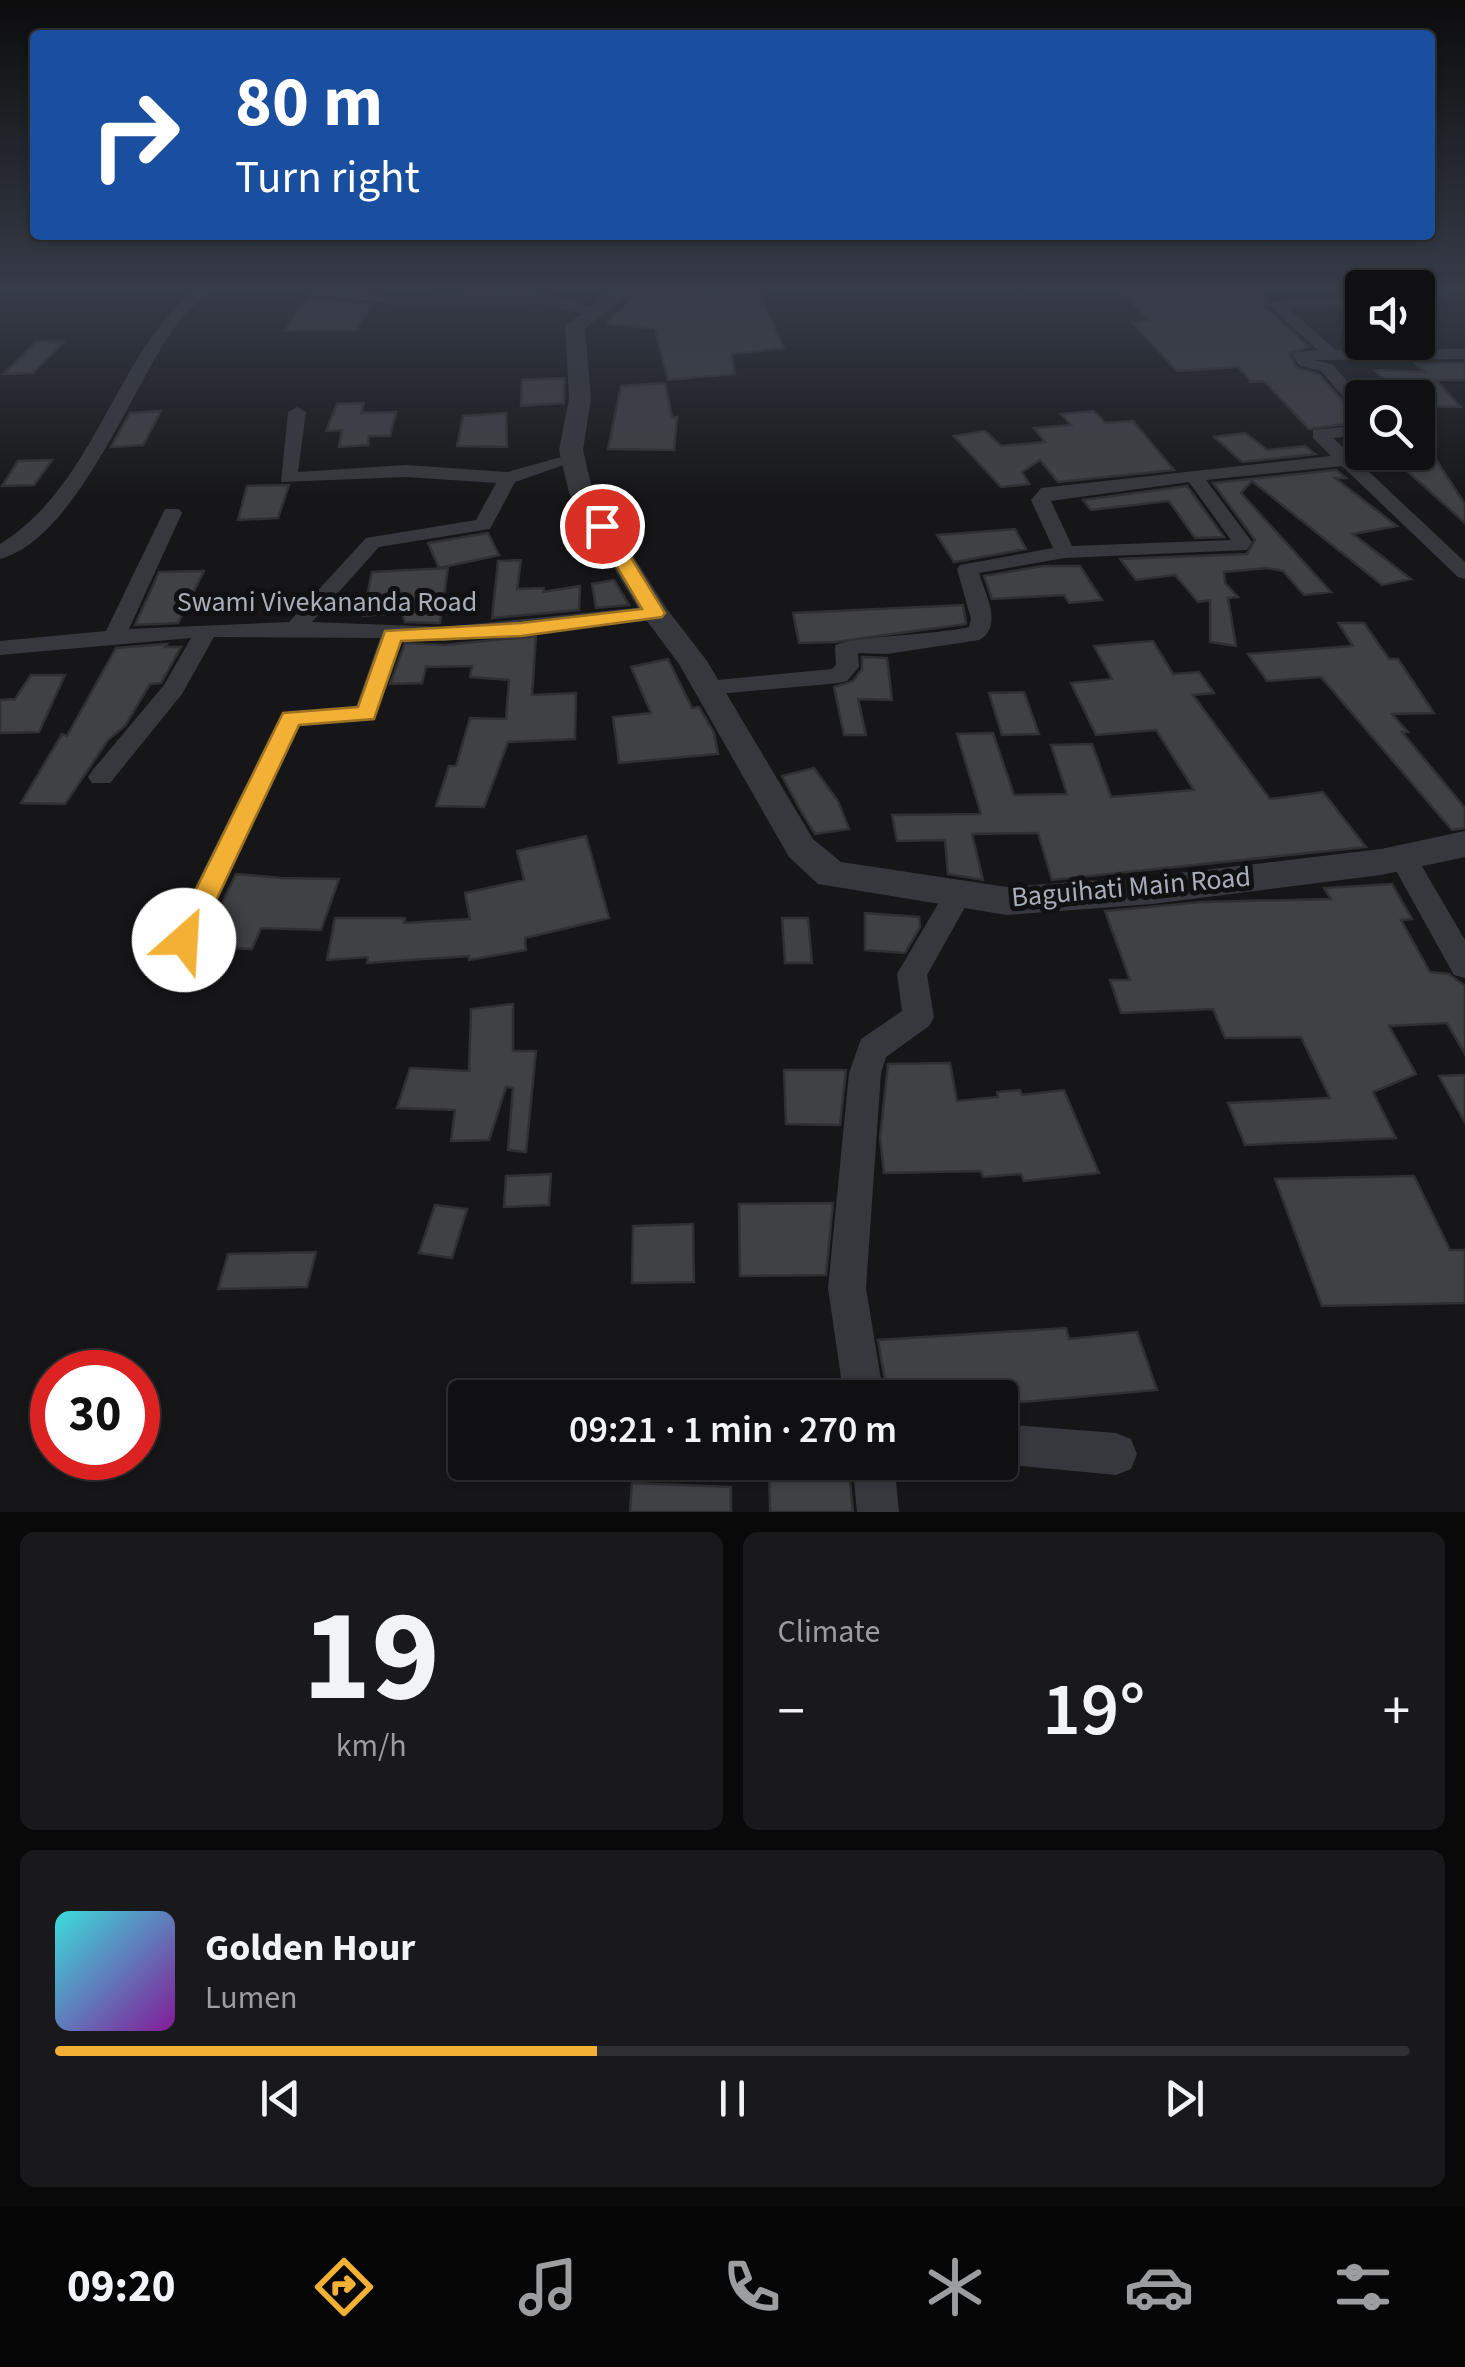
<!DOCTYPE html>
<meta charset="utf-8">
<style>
:root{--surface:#101012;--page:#19191b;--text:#f1f3f6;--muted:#9c9d9f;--line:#303032;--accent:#f2b134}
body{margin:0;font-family:"Source Sans 3",sans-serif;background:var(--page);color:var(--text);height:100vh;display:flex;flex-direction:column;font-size:38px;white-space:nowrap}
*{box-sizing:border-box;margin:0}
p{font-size:32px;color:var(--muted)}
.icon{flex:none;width:55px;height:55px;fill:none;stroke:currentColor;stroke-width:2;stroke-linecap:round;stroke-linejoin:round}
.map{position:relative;height:1512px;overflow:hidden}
.details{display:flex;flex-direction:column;gap:20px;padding:20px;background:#09090a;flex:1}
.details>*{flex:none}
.banner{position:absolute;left:30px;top:30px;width:1405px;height:210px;border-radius:10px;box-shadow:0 2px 8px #0004,0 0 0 2px var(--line);background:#1a4fa0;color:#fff;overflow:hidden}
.controls{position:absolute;left:1345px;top:270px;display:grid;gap:20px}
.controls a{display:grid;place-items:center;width:90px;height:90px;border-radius:10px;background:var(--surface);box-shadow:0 2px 8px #0004,0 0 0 2px var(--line);font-size:50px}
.speed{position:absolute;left:30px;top:1350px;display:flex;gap:20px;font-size:50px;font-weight:700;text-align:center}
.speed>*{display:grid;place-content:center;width:130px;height:130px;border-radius:50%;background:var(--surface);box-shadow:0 2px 8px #0004,0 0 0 2px var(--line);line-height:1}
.speed .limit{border:15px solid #d22;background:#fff;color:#111}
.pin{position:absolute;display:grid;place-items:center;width:85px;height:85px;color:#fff;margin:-42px;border:5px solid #fff;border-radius:50%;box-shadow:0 2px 10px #0007}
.me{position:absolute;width:110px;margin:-55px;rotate:26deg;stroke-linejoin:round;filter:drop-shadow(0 0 8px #0008)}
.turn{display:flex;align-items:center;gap:35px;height:210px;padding:0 40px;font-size:45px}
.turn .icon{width:130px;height:130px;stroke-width:2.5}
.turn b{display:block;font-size:70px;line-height:85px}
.big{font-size:75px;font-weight:600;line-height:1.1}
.details .widget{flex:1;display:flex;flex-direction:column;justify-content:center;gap:15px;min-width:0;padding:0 35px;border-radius:15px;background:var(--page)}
.details .dial{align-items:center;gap:0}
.dial b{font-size:130px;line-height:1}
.song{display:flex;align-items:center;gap:30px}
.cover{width:120px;height:120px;border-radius:15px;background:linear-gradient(135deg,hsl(180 70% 55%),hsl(290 70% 35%))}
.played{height:10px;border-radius:5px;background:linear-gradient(90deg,var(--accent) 40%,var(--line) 40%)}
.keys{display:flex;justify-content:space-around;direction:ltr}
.heat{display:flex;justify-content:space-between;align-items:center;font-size:55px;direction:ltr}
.details .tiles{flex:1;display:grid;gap:20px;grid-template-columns:1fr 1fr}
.widget:last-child{grid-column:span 2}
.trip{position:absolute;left:448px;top:1380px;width:570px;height:100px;border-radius:10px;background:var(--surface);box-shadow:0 2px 8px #0004,0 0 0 2px var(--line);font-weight:600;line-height:100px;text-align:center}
.dock{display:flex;height:160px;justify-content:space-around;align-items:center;background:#060607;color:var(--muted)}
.dock .icon{width:70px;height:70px}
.dock .selected{color:var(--accent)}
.dock b{font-size:45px;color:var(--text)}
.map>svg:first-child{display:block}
</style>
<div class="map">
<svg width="1465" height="1512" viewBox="0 0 1465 1512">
<rect width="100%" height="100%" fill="#161618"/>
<path fill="#404145" stroke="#303034" stroke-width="2.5" d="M 643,287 L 703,287 L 695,295 L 759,292 L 784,348 L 731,354 L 735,374 L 668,380 L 655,329 L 607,323 Z
M 1114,287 L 1254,287 L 1267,301 L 1266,308 L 1309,347 L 1289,353 L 1297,368 L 1319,374 L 1362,422 L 1309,429 L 1264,381 L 1251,382 L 1238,367 L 1177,371 L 1132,322 L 1150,321 Z
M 311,297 L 372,305 L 355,330 L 285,331 L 300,306 Z
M 37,341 L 64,342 L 33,373 L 3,374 Z
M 1415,363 L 1465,363 L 1465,380 L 1436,380 L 1461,407 L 1418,406 L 1418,398 L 1401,398 L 1375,370 L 1425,372 Z
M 564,378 L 564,403 L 521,406 L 522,380 Z
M 665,383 L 672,417 L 677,417 L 674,450 L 608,449 L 621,386 Z
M 364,403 L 361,413 L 396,412 L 390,436 L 369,436 L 368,445 L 339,447 L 342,430 L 326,431 L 337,404 Z
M 161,411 L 143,445 L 111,447 L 130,413 Z
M 1094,411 L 1105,423 L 1133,421 L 1174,470 L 1058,482 L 1040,460 L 1022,472 L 1029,484 L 1001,487 L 954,436 L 985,431 L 1001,446 L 1045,442 L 1034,428 L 1071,425 L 1061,414 Z
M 506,413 L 507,447 L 457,446 L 463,416 Z
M 1245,433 L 1267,450 L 1305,446 L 1315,454 L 1242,462 L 1214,437 Z
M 1386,452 L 1431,452 L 1465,504 L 1465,523 Z
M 52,460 L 34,485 L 2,486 L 18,461 Z
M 1336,470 L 1346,478 L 1335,478 L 1397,526 L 1353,534 L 1411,579 L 1382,585 L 1252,481 L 1241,493 L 1331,592 L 1304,595 L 1283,571 L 1267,568 L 1224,572 L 1225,583 L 1238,597 L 1228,598 L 1236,646 L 1210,642 L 1210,600 L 1198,602 L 1175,575 L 1136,580 L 1120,559 L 1247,554 L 1255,540 L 1213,483 Z
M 289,485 L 278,518 L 238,520 L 247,486 Z
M 1187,486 L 1224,537 L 1195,538 L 1169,501 L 1091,510 L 1083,500 Z
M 1015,529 L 1026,549 L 954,562 L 937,535 Z
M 488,533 L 499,555 L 439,568 L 428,543 Z
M 521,560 L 517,589 L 544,588 L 543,592 L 580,586 L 579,610 L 492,618 L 498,561 Z
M 1043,566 L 1080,566 L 1102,600 L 1069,603 L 1064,595 L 992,599 L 984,576 Z
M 448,568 L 440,623 L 405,622 L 402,613 L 363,616 L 372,572 Z
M 204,571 L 178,623 L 135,625 L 159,572 Z
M 614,580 L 629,605 L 596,608 L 592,584 Z
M 963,605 L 966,624 L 835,642 L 799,643 L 793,613 Z
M 1338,623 L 1364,623 L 1389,659 L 1398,659 L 1434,713 L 1392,714 L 1408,732 L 1402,732 L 1465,808 L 1465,828 L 1452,830 L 1321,677 L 1267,681 L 1248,654 L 1353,646 Z
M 536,636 L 532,695 L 576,693 L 575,739 L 508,742 L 484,807 L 436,806 L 449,766 L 456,766 L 470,718 L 506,719 L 509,680 L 470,677 L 472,666 L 426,667 L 422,683 L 390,684 L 405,643 L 444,645 Z
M 1153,641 L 1173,674 L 1199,672 L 1214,693 L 1193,695 L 1270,799 L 1323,792 L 1366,847 L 1052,880 L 1038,833 L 972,834 L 983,880 L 948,874 L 945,840 L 897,841 L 892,815 L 981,814 L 957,734 L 993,733 L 1014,795 L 1067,794 L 1051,745 L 1092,744 L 1111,797 L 1194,790 L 1156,730 L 1096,735 L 1071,683 L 1112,679 L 1094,646 Z
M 167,644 L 165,647 L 181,647 L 161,683 L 150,684 L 125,726 L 108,740 L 65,804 L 21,803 L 62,734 L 67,736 L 116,648 Z
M 862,657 L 887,658 L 892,700 L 858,699 L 866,735 L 844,735 L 834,687 L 853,681 L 862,669 Z
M 668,659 L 692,708 L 699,707 L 714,733 L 718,754 L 619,763 L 613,717 L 651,713 L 631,667 Z
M 31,675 L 65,675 L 39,732 L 0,733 L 0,700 L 15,699 Z
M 1024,692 L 1039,734 L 1002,735 L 989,693 Z
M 814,768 L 838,801 L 849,829 L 815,834 L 801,811 L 782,776 Z
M 586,836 L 609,918 L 525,938 L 526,950 L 469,960 L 469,956 L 367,963 L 368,957 L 327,960 L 335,918 L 405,918 L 404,923 L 470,919 L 465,893 L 524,880 L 517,851 Z
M 236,874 L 281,878 L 339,879 L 321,930 L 261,928 L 252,949 L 201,947 Z
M 1392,884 L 1412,919 L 1401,920 L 1430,972 L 1449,974 L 1465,986 L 1465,1054 L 1447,1023 L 1389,1026 L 1416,1074 L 1373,1092 L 1396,1138 L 1245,1145 L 1228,1103 L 1330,1098 L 1301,1037 L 1225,1038 L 1213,1009 L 1121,1013 L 1110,980 L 1130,980 L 1105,911 L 1202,902 L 1331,899 L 1324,888 Z
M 865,913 L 919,917 L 920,927 L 905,953 L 865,950 Z
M 782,918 L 808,918 L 812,963 L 785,963 Z
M 513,1004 L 513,1051 L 536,1051 L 526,1152 L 508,1150 L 513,1088 L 506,1087 L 489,1140 L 451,1141 L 455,1110 L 397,1108 L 410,1068 L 469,1071 L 471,1009 Z
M 950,1063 L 957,1101 L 998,1097 L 997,1092 L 1020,1090 L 1022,1095 L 1064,1090 L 1099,1173 L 1024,1181 L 1021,1174 L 983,1177 L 981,1171 L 884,1173 L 880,1138 L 888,1064 Z
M 784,1070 L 846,1070 L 840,1125 L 786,1124 Z
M 1465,1075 L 1465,1123 L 1439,1076 Z
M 551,1174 L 549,1205 L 504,1207 L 506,1176 Z
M 1414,1176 L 1450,1250 L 1465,1250 L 1465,1303 L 1322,1306 L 1275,1179 Z
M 833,1203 L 826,1275 L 740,1276 L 739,1204 Z
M 435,1205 L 467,1209 L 452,1258 L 419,1253 Z
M 693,1224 L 694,1282 L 632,1283 L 633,1226 Z
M 316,1252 L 307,1287 L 218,1289 L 228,1254 Z
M 1066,1328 L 1069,1339 L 1137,1332 L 1157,1390 L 1000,1404 L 1000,1398 L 888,1398 L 878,1340 Z
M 769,1462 L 848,1462 L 853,1512 L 770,1512 Z
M 632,1483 L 731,1487 L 731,1512 L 630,1512 Z"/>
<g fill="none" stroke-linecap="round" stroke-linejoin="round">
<path fill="#37383d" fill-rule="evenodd" d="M 196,287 L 211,287 C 198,303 181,317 170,334 C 129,395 74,539 0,559 L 0,544 C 80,494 104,400 159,327 C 169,313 184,300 196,287 Z
M 261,287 C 308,287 354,295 401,297 C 456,298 555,281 600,313 L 593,317 L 545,304 L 398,305 Z
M 1362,299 L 1362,307 L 1289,309 L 1336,350 L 1465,349 L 1465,359 L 1313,360 L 1332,364 L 1362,398 L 1362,413 L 1356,412 L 1321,371 L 1300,366 L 1292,355 L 1294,352 L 1318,350 L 1268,305 L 1275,301 Z
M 1418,299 L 1425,300 L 1425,306 L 1418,307 Z
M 297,407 L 306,412 L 298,472 L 406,465 L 507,472 L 572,454 L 581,459 L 515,482 L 490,529 L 379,547 L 312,622 L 444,627 L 655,606 L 666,613 L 655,620 L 444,641 L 402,639 L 374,720 L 300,726 L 199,939 L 194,947 L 184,951 L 174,947 L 169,939 L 279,719 L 291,711 L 356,707 L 380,638 L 214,637 L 182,694 L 110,783 L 92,783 L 88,777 L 92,771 L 164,685 L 191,638 L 0,655 L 0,641 L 106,631 L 165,509 L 179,509 L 182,513 L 129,629 L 289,622 L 366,538 L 476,520 L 496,483 L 406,477 L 281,482 L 288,412 Z
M 1362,425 L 1362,435 L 1333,438 L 1465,562 L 1465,579 L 1458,577 L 1342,466 L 1206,480 L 1252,542 L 1247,550 L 1065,558 L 979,573 C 985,594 1004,626 979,640 L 887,654 L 858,653 L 859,667 L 847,681 L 839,683 L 707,695 L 695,688 L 707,681 L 832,669 L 836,665 L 835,646 C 843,637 945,634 969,627 L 971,619 L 957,569 L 960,565 L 1053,548 L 1031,500 L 1041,488 L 1331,456 L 1313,438 L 1313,430 ZM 1189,482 L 1231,540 L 1072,546 L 1051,501 Z
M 1403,848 L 1413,851 L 1465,940 L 1465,978 L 1454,975 L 1389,858 L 1393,851 Z
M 959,882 L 969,885 L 973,893 L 927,975 L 934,1017 L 929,1026 L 886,1057 L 881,1073 L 866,1288 L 884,1398 L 844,1398 L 828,1288 L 849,1073 L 861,1039 L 902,1011 L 897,974 L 949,885 Z
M 1000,1424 L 1116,1433 L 1131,1439 L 1137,1454 L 1131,1469 L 1116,1475 L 1000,1464 L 995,1462 L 1000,1462 Z
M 852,1462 L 894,1462 L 899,1512 L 857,1512 Z"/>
<path fill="#37383d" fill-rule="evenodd" d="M 617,287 L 639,287 L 585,328 L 591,399 L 583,450 L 593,493 L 667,609 L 707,661 L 813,839 L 841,862 L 1007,887 L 1153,876 L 1381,849 L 1465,831 L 1465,857 L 1381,875 L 1153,904 L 1007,915 L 818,884 L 789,857 L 679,664 L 641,613 L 569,493 L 559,450 L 569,399 L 565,326 Z"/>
</g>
<linearGradient id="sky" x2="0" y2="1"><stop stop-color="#0c0c0d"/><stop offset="0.58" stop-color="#363c48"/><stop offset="1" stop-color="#363c48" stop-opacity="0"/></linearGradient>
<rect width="1465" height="499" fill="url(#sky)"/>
<path fill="#f2b134" stroke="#9d7322" stroke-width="2.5" d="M 596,522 L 609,522 L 665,613 L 662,617 L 521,636 L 401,641 L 374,719 L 299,725 L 194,947 L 175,947 L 171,940 L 283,713 L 358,707 L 385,631 L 521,623 L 642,609 L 593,526 Z"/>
<g text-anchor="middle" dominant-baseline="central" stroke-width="10" stroke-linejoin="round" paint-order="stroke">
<g font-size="28" fill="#a8adb8" stroke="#111113">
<text x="327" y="602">Swami Vivekananda Road</text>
<text transform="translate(1131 887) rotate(-5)">Baguihati Main Road</text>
</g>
</g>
</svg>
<div class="controls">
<a><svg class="icon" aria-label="sound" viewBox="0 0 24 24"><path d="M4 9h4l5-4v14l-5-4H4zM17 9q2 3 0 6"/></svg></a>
<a><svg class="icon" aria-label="search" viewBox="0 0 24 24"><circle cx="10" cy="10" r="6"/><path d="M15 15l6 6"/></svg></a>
</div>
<div class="speed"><div class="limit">30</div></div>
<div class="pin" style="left:602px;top:526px;background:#d93025"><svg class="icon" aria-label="arrive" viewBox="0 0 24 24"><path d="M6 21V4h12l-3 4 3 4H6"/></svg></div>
<svg class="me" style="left:184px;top:940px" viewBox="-20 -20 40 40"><circle r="19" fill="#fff"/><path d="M0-13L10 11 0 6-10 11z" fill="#f2b134"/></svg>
<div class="trip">09:21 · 1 min · 270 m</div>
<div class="banner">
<div class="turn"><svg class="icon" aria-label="right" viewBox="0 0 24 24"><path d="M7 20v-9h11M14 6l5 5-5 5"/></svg><div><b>80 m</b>Turn right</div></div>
</div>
</div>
<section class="details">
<div class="tiles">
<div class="widget dial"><b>19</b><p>km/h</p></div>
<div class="widget"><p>Climate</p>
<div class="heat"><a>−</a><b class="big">19°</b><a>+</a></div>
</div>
<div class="widget">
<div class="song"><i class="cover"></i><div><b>Golden Hour</b><p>Lumen</p></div></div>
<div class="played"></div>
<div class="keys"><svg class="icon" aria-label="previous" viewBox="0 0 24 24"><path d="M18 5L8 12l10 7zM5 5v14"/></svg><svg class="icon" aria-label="pause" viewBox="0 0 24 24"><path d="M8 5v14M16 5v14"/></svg><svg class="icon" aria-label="next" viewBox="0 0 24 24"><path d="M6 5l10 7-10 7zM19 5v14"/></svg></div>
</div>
</div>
</section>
<nav class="dock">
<b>09:20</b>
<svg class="icon selected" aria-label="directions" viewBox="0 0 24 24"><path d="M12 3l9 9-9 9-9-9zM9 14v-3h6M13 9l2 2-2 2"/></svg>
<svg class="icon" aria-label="music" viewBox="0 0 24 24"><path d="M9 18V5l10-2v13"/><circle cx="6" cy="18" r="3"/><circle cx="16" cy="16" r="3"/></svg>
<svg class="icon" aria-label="phone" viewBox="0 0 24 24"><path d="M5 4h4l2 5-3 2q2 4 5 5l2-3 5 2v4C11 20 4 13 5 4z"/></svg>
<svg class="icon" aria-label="climate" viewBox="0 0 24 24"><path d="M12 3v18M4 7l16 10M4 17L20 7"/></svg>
<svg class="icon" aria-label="car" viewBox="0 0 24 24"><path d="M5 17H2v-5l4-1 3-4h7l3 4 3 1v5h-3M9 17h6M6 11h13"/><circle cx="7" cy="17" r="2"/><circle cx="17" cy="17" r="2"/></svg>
<svg class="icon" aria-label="filters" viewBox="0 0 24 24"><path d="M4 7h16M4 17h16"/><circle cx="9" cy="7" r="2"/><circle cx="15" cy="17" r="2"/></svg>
</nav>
